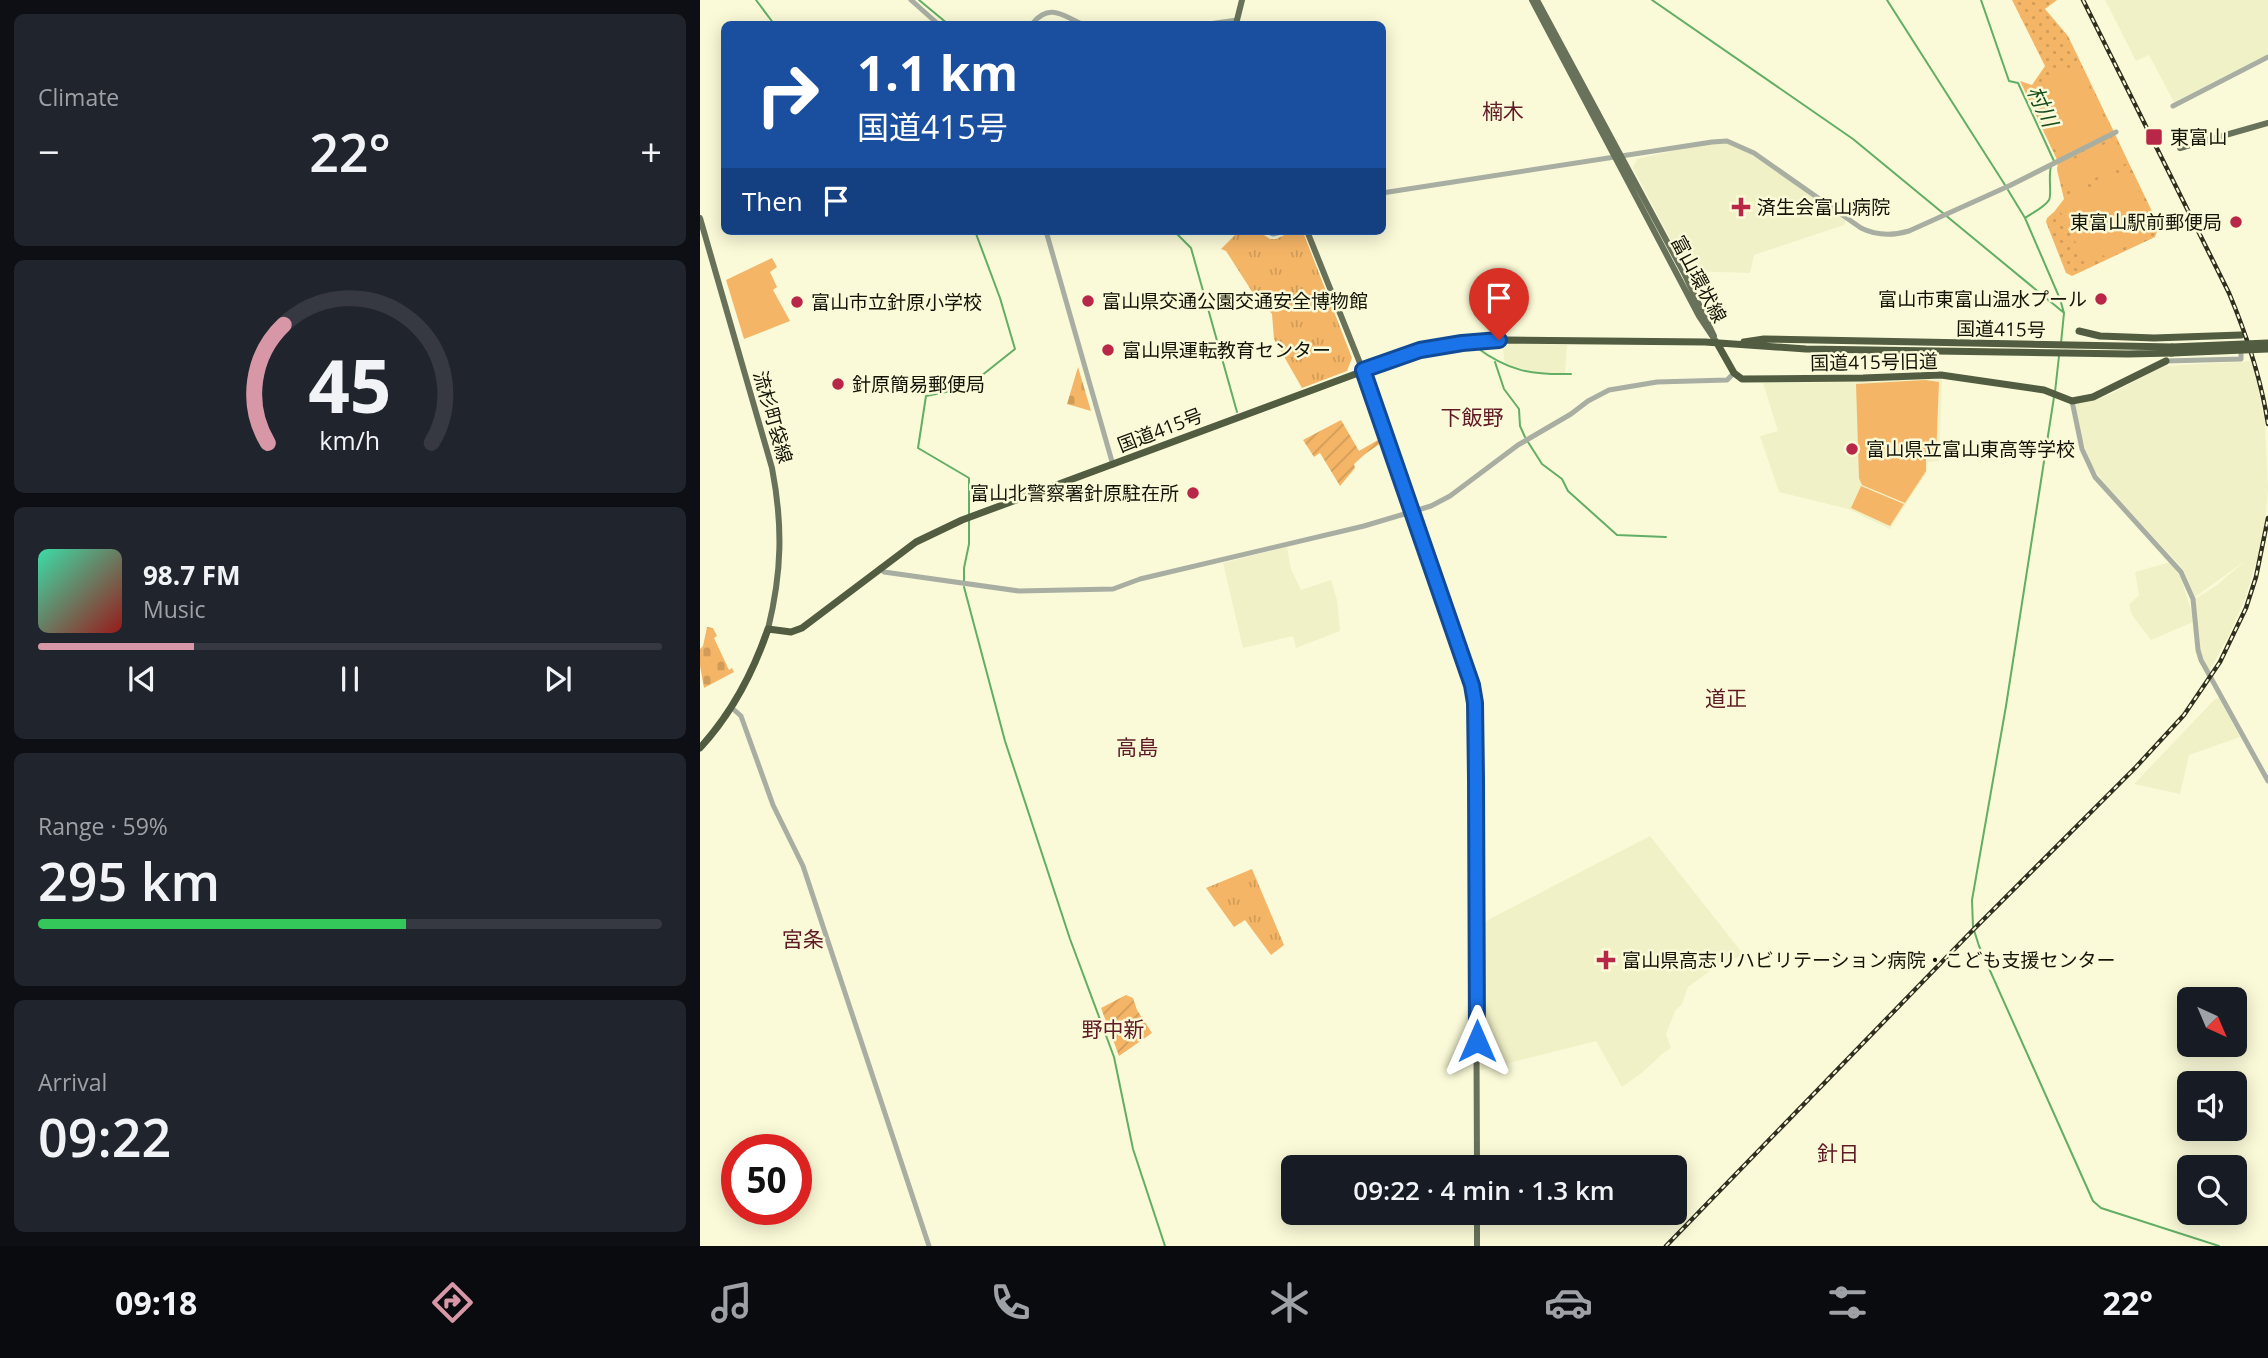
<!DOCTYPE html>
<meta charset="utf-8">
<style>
:root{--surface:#171b24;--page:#20242c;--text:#f1f3f6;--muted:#9ea1a6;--line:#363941;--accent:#d797a7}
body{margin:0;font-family:"Open Sans","Noto Sans JP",sans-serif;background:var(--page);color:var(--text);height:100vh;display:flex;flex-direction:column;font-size:26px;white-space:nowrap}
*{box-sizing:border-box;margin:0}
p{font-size:23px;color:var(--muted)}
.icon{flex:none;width:38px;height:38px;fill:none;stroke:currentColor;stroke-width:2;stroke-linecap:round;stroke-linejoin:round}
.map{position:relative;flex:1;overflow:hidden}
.sheet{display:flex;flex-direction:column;gap:14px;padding:14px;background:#0d0f14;width:700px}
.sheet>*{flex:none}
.hud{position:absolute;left:21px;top:21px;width:665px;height:214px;border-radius:10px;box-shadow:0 4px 18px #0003;background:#1a4fa0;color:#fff;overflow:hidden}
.needle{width:46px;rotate:136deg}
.controls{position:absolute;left:1477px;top:987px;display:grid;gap:14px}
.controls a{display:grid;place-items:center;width:70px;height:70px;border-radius:10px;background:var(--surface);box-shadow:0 4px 18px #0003;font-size:35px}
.speed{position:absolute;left:21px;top:1134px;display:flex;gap:14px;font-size:35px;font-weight:700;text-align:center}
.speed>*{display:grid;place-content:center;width:91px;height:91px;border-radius:50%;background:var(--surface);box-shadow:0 4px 18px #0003;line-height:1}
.speed .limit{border:10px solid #d22;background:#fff;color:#111}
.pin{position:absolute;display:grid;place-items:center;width:60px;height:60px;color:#fff;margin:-72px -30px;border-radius:50% 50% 50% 0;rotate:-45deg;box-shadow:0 0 7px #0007}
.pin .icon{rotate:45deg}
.me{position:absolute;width:77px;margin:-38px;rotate:0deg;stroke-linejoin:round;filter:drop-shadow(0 0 5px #0008)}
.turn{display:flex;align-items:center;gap:24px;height:147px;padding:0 21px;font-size:32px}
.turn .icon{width:91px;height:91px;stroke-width:2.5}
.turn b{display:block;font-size:49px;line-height:60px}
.then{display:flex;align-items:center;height:66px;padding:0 21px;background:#0003;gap:14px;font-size:26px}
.big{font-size:52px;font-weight:600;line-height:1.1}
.sheet .widget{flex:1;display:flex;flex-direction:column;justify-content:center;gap:10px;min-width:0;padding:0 24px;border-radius:10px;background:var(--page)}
.sheet .dial{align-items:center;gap:0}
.dial svg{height:182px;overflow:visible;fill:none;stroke:var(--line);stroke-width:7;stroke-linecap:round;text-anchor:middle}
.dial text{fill:var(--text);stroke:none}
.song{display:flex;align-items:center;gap:21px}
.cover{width:84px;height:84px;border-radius:10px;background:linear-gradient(135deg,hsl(160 70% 55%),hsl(0 70% 35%))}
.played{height:7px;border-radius:4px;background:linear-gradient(90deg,var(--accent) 25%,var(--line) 25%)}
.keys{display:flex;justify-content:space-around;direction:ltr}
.heat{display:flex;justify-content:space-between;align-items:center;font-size:38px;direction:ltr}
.charge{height:10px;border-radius:5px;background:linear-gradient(90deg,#34c759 59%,var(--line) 0)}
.trip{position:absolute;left:581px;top:1155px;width:406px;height:70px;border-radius:10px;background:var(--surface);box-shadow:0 4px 18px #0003;font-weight:600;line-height:70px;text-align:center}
.menu{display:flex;height:112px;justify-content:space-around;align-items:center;background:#090b0e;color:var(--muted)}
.menu .icon{width:49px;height:49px}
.menu .on{color:var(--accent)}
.menu b{font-size:32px;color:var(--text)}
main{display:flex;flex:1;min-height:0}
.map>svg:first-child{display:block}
</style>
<main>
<section class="sheet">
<div class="widget"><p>Climate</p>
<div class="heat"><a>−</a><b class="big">22°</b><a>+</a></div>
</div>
<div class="widget dial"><svg viewBox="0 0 100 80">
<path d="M14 69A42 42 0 1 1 86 69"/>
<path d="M14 69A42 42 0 0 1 21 17" stroke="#d797a7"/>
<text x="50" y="56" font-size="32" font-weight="700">45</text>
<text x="50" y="72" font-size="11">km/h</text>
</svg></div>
<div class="widget">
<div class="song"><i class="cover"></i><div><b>98.7 FM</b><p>Music</p></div></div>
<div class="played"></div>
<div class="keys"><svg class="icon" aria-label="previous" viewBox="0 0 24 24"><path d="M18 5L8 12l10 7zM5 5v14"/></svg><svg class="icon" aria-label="pause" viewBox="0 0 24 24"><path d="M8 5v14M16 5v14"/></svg><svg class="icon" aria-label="next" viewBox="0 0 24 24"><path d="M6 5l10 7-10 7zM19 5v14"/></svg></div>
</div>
<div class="widget"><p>Range · 59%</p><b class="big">295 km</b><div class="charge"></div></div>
<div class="widget"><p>Arrival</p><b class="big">09:22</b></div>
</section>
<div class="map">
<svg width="1568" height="1246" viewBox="0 0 1568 1246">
<defs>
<pattern id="grass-tufts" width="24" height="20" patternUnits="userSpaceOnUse" patternTransform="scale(1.75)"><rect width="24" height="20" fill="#f5b567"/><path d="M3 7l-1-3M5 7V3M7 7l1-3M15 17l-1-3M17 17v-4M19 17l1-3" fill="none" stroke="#d19b58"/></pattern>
<pattern id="cemetery-stones" width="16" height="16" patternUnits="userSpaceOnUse" patternTransform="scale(1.75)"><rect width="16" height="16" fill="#f5b567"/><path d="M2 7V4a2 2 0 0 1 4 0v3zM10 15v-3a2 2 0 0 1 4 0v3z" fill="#d19b58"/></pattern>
<pattern id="park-dots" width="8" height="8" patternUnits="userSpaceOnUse" patternTransform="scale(1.75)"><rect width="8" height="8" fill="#f5b567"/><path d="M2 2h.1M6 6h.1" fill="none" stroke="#d19b58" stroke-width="1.8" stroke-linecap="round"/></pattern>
<pattern id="garden-furrows" width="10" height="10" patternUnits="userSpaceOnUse" patternTransform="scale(1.75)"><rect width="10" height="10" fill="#f5b567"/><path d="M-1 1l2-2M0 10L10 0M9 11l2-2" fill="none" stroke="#d19b58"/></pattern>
</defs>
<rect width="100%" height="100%" fill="#fafad8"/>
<path fill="#f1f1c7" d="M 1405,0 L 1568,0 L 1568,54 L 1474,102 L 1449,55 L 1436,61 Z
M 1027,141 L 1042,147 L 1110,192 L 1146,221 L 1144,225 L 1054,255 L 1050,273 L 987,271 L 933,168 L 937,159 L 1012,142 Z
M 817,343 L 867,345 L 865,373 L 838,374 L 805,364 L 803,349 L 808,344 Z
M 1553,361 L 1565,423 L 1568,489 L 1565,523 L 1560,547 L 1553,553 L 1560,549 L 1545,599 L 1528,637 L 1509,672 L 1500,651 L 1495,599 L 1517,585 L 1545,561 L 1495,597 L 1483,569 L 1410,490 L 1392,467 L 1379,429 L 1375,403 L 1407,396 L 1464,366 Z
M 1227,378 L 1242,380 L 1239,461 L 1228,462 L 1227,472 L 1190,529 L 1148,509 L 1079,492 L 1060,436 L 1078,431 L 1063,383 L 1163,382 Z
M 587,547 L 591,569 L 601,590 L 631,580 L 637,600 L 640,631 L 596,648 L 593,636 L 543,648 L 523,563 Z
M 1470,562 L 1481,578 L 1491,610 L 1493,622 L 1451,640 L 1432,615 L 1429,605 L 1439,595 L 1435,572 Z
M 1519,698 L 1540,737 L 1489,755 L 1480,794 L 1434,784 L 1515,699 Z
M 950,836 L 1044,955 L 1018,965 L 988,987 L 982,1004 L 975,1011 L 966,1034 L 971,1048 L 962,1054 L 943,1072 L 922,1087 L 896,1041 L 781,1070 L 780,924 Z"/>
<path fill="url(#grass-tufts)" d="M 545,231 L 558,231 L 570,239 L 576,239 L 593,231 L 603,232 L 652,358 L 647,371 L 602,388 L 574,339 L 572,314 L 551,290 L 526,251 L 521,249 L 535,235 Z
M 552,869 L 584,945 L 571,955 L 545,920 L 534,927 L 506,888 Z"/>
<path fill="url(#cemetery-stones)" d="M 378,367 L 391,411 L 367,404 Z
M 7,627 L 13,628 L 17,636 L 14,638 L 29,670 L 32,668 L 34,672 L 4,688 L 0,666 L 0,649 L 3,646 Z"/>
<path fill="url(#park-dots)" d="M 1312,0 L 1357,0 L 1345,9 L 1368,36 L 1459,226 L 1455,237 L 1372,276 L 1366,273 L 1346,222 L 1347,218 L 1354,212 L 1364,199 L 1357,170 L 1358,162 L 1320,81 L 1332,85 L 1345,66 Z"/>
<path fill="url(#garden-furrows)" d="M 641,420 L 659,451 L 683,437 L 684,441 L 665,454 L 654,464 L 655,468 L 640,486 L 620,453 L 614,457 L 603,440 Z
M 426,995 L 433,998 L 437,1010 L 452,1033 L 419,1056 L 401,1008 Z"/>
<path fill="#f5b567" d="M 1378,64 L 1413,136 L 1361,162 L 1326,89 Z
M 1415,139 L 1427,163 L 1368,191 L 1357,167 Z
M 1424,170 L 1430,172 L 1455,225 L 1451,234 L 1405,257 L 1404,255 L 1390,262 L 1384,259 L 1360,211 L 1367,198 Z
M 72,258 L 77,267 L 70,272 L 77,287 L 73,290 L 90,321 L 44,339 L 26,280 Z
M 1225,380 L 1239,382 L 1236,457 L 1226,459 L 1226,471 L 1205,503 L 1162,485 L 1159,478 L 1156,384 Z
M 1161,486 L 1204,504 L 1190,526 L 1151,508 Z"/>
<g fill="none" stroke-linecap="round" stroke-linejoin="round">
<path stroke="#62ae65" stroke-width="2" d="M 56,0 L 74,24
M 219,0 L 248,24
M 952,0 L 1153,139 L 1363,312
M 1187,0 L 1305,185
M 1281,0 L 1309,81 L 1318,83 L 1354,161
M 1308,190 L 1325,218 L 1360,299 L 1364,313 L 1361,343
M 1325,218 C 1332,213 1345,207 1349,200 C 1352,195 1348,177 1351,166
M 474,231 L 491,248 L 537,412
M 776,347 C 808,371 831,375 871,374
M 795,362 L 804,389 L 819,409 L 820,426 L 825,437
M 1355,392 L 1359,356
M 1354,397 L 1306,706 L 1272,900 L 1273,927 L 1279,946 L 1393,1201 L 1401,1208 L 1519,1246
M 828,442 L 842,464 L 862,479 L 868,491 L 917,535 L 966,537
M 269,515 L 269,478 L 218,448 L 226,396 L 266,388 L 315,349 L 300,298 L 275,231
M 264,581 L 264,568 L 269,544 L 269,521
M 264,587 L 305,741 L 370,939 L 414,1057 L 433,1149 L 465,1246"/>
<path stroke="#a8aea1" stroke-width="5" d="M 211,0 L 238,24
M 332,24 C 349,3 362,15 382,24
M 509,24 L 537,20
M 1473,106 L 1568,57
M 682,193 L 1012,142 L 1027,141 L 1054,153 L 1161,228 C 1177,236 1192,236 1209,231 L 1311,185 L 1416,132
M 346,231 L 413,465
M 566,231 L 573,234 L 585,231
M 1466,361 L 1541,359 L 1541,348
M 1372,401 L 1382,449 L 1395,477 L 1481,572 L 1493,599 L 1498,650 L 1501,660 L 1568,781
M 180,568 L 184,572 L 319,591 L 413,589 L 440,579 L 664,526 L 731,506 L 750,496 L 818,445 L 871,414 L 888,401 L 909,390 L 957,382 L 1027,380 L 1034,373
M 32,708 L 41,716 L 73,805 L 103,866 L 229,1246"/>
<path stroke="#68725a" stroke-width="6" d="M 832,0 L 999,316 L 1017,343
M 837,0 L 984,273 L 1014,336
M 536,24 L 542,0
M 1480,148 L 1568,123
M 0,218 L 72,468 C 83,525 82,572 68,629
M 607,231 L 672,393 L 772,685 L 775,703 L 777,1167
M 777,1213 L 777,1246"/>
<path stroke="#515c41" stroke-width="7" d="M 1379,331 L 1400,336 L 1454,338 L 1541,335
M 1044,342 L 1064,339 L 1472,347
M 1017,343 L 1034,373 L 1042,379 L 1163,378 L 1241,375 L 1344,390 L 1372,401 L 1393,397 L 1466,361
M 0,748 C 32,713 53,673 68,629 L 91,632 L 102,628 L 216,542 L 262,520 L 720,350 L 762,343 L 806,340 L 1005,342 L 1106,349 L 1428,354 L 1472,353"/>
<defs>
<path id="rail" d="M 1383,0 L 1529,293 C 1547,336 1561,378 1568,424
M 966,1246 L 1270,933 L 1436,767 L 1484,715 L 1520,662 L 1546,608 L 1556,577 L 1568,518"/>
</defs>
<use href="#rail" stroke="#2f2f20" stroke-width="4.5"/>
<use href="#rail" stroke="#fafad8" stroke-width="2" stroke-dasharray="5" stroke-linecap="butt"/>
<path stroke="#515c41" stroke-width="7" d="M 1472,347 L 1568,343
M 1472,353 L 1568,349"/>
</g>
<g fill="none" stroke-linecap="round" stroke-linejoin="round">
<defs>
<path id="route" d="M 777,1041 L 776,778 L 775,703 L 772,685 L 663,370 L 720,350 L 762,343 L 799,340"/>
</defs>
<use href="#route" stroke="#114b97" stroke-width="18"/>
<use href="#route" stroke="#1a73e8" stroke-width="12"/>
</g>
<g fill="#b82747" stroke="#fafad8" stroke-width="2.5">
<rect x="1445" y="128" width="18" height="18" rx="3.5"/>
<path d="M1037.5 196.5h7v7h7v7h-7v7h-7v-7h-7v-7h7z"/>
<circle cx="1536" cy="222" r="7"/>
<circle cx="1401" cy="299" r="7"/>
<circle cx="388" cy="301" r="7"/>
<circle cx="97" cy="302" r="7"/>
<circle cx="408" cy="350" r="7"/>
<circle cx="138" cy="384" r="7"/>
<circle cx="1152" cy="449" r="7"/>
<circle cx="493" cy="493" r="7"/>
<path d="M902.5 949.5h7v7h7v7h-7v7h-7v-7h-7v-7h7z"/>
</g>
<g text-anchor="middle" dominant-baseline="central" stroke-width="5" stroke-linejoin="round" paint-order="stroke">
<g font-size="19" fill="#141408" stroke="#fafad8" text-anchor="start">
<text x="1470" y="137">東富山</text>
<text x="1057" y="207">済生会富山病院</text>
<text x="1522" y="222" text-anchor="end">東富山駅前郵便局</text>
<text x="1387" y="299" text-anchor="end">富山市東富山温水プール</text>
<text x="402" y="301">富山県交通公園交通安全博物館</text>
<text x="111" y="302">富山市立針原小学校</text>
<text x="422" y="350">富山県運転教育センター</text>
<text x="152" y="384">針原簡易郵便局</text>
<text x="1166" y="449">富山県立富山東高等学校</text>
<text x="479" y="493" text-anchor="end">富山北警察署針原駐在所</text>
<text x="922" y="960">富山県高志リハビリテーション病院・こども支援センター</text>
</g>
<g font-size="19" fill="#141408" stroke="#fafad8">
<text transform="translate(999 279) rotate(62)">富山環状線</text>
<text transform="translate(1301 329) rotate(1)">国道415号</text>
<text transform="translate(1174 362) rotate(-1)">国道415号旧道</text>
<text transform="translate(73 417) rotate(74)">流杉町袋線</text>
<text transform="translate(460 430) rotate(-21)">国道415号</text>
</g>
<g font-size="21" font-style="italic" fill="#174c1c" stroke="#fafad8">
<text transform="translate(1343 106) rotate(65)">村川</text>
</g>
<g font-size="21" fill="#5f1a26" stroke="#fafad8">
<text x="803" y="111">楠木</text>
<text x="772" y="417">下飯野</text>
<text x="1026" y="698">道正</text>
<text x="437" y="747">高島</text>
<text x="103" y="939">宮条</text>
<text x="413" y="1029">野中新</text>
<text x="1138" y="1153">針日</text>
</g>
</g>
</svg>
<div class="controls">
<a><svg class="needle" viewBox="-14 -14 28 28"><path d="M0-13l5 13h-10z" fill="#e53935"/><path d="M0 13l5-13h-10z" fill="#9ea1a6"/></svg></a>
<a><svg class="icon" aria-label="sound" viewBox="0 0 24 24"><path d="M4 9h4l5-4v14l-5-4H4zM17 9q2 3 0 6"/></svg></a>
<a><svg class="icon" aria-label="search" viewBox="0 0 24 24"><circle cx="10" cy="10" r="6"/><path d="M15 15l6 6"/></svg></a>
</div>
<div class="speed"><div class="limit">50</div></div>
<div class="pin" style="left:799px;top:340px;background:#d93025"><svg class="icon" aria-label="arrive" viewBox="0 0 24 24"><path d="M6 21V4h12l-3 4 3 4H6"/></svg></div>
<svg class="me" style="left:777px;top:1041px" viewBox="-20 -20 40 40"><path d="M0-17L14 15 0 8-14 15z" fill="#1a73e8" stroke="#fff" stroke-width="4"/></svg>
<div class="trip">09:22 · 4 min · 1.3 km</div>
<div class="hud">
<div class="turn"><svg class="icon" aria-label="right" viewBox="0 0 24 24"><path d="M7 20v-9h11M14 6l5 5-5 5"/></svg><div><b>1.1 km</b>国道415号</div></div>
<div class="then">Then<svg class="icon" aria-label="arrive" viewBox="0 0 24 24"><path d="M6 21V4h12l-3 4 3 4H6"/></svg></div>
</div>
</div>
</main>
<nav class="menu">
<b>09:18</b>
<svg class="icon on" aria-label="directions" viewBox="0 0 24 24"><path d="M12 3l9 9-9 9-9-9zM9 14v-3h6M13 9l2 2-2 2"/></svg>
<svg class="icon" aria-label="music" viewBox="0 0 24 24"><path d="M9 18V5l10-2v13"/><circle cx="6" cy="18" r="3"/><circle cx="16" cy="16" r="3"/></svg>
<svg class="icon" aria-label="phone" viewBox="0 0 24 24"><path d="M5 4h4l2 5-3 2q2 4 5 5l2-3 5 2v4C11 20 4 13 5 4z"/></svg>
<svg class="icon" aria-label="climate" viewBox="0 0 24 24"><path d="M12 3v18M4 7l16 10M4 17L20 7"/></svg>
<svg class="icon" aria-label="car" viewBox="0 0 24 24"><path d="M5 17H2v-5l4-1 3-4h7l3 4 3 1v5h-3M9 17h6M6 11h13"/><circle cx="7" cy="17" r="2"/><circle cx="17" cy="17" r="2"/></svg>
<svg class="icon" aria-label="filters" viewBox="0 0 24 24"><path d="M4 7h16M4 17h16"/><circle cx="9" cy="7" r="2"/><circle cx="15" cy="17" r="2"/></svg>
<b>22°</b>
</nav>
